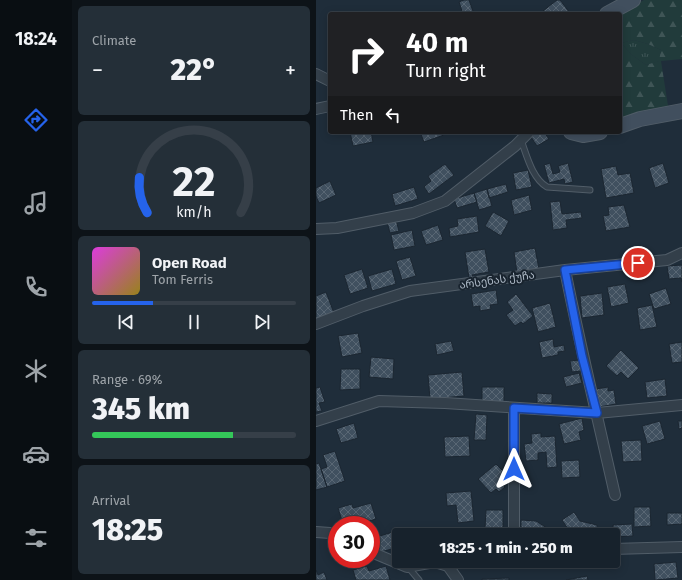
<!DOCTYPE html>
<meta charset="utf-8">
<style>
:root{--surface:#17222c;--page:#242f38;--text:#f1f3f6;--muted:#9ea4a9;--line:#363f48;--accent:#2563eb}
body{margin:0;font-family:"Fira Sans","Noto Sans Georgian",sans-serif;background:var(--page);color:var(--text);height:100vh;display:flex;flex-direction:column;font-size:15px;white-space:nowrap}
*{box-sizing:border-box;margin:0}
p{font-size:13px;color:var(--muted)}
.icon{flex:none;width:22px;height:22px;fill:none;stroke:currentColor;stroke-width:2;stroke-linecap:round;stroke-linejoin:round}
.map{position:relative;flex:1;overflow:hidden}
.panel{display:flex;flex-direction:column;gap:6px;padding:6px;background:#0d1318;width:244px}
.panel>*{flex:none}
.top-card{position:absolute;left:12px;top:12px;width:294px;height:122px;border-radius:4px;box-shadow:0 2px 10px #0003,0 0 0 1px var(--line);background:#202124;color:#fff;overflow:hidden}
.speed{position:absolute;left:12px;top:516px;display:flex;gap:8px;font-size:20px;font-weight:700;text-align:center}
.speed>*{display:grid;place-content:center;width:52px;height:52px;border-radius:50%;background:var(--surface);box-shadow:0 2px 10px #0003,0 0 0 1px var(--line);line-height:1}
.speed .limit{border:6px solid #d22;background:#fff;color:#111}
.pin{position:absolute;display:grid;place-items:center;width:34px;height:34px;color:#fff;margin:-17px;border:2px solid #fff;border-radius:50%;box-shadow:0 1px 4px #0007}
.me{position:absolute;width:44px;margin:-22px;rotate:0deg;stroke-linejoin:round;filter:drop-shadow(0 0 3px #0008)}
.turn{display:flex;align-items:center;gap:14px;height:84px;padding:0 12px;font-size:18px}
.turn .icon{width:52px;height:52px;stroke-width:2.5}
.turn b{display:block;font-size:28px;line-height:34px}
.then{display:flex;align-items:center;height:38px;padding:0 12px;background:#0003;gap:8px;font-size:15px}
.big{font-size:30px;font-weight:800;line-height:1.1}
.panel .card{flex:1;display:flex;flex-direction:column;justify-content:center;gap:6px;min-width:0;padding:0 14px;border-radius:6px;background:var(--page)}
.panel .dial{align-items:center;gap:0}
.dial svg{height:104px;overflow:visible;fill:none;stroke:var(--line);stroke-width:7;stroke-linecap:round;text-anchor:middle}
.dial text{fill:var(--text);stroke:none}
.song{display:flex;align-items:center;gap:12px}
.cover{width:48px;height:48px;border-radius:6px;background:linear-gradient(135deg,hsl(300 70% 55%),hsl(50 70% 35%))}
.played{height:4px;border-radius:2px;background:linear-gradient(90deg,var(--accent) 30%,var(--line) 30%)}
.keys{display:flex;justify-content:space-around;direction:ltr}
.heat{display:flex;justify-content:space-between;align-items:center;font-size:22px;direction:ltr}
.charge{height:6px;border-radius:3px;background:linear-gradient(90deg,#34c759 69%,var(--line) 0)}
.trip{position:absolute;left:76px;top:528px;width:228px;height:40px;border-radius:4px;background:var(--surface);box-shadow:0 2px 10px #0003,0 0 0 1px var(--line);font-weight:800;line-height:40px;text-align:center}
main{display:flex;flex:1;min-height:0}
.tab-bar{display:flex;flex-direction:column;width:72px;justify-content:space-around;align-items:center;background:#090e12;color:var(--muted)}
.tab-bar .icon{width:28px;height:28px}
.tab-bar .on{color:var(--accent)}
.tab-bar b{font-size:18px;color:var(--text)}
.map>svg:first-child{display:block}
</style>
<main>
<nav class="tab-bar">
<b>18:24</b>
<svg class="icon on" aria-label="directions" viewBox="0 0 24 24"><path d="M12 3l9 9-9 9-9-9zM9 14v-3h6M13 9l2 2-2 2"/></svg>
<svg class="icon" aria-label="music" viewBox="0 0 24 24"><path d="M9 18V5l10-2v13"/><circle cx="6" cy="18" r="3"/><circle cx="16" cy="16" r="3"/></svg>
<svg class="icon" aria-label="phone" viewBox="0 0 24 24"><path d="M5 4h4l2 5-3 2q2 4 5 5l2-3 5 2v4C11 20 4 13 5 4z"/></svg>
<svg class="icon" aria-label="climate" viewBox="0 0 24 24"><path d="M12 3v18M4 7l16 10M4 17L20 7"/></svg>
<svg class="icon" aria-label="car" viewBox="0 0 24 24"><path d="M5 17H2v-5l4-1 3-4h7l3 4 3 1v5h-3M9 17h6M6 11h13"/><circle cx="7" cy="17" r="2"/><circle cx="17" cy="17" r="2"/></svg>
<svg class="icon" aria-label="filters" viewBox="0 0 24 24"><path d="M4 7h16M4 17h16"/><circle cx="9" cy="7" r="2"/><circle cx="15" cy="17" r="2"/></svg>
</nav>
<section class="panel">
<div class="card"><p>Climate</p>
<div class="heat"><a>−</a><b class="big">22°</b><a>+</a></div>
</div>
<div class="card dial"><svg viewBox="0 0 100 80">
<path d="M14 69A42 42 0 1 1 86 69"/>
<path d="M14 69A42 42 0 0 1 8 42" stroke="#2563eb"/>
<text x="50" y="56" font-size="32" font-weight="700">22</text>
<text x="50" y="72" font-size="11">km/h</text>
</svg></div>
<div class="card">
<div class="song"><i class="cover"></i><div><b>Open Road</b><p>Tom Ferris</p></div></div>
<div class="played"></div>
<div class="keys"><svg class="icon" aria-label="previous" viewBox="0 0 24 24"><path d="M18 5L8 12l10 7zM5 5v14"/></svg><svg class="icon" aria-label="pause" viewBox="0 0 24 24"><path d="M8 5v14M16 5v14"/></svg><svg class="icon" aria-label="next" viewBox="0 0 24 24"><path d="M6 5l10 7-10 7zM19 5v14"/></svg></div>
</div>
<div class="card"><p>Range · 69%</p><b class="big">345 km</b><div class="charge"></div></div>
<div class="card"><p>Arrival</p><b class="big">18:25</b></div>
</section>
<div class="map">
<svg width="366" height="580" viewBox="0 0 366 580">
<defs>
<pattern id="grass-tufts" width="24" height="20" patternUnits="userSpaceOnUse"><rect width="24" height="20" fill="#213b3b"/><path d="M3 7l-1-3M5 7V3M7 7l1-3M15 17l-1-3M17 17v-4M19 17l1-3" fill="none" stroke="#3f5556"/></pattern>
<pattern id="forest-firs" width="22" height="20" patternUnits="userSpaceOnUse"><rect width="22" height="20" fill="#213b3b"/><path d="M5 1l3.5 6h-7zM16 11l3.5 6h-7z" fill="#3f5556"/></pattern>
<pattern id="building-cross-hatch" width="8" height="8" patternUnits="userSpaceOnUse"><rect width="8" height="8" fill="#40505f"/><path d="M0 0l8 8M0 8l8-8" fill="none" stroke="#596774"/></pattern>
</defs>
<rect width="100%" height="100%" fill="#1f2d3a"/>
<path fill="url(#grass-tufts)" d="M 318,40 L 332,44 L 345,50 L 344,61 L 330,65 L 316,55 L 305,43 Z"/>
<path fill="url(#forest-firs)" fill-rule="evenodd" d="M 328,0 L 366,0 L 366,59 L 345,61 L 352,106 L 315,114 L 304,119 L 304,14 ZM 318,40 L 332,44 L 345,50 L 343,61 L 330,65 L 316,55 L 305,43 Z"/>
<path fill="url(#building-cross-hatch)" stroke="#1b2631" d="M 148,0 L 153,0 L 158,14 L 147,14 L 143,2 Z
M 241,0 L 244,0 L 254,13 L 252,14 L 230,14 L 227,11 Z
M 34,132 L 55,132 L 57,142 L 37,146 Z
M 104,132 L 127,132 L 128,135 L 108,142 Z
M 222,132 L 228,132 L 233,139 L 221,146 L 215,137 Z
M 234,163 L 237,174 L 244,172 L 242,166 L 252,163 L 257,182 L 249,184 L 248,179 L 233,183 L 228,165 Z
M 347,163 L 353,183 L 339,188 L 333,168 Z
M 129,164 L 138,175 L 113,194 L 108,187 L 115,181 L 112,176 Z
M 300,166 L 302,175 L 314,173 L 318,193 L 290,198 L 285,169 Z
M 212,170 L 216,187 L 200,190 L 197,173 Z
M 14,181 L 20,195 L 3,203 L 0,196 L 0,188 Z
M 190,184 L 192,192 L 173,198 L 171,189 Z
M 98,187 L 102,199 L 79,206 L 76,194 Z
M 171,189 L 176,206 L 163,210 L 158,193 Z
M 158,193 L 161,202 L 141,208 L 138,199 Z
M 213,195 L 216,210 L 198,215 L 195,200 Z
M 244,201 L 246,214 L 265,212 L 266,218 L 250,220 L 251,228 L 237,230 L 234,202 Z
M 308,205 L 314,227 L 290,231 L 287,216 L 293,215 L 292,207 Z
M 177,212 L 193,221 L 185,236 L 169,226 Z
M 161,216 L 163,232 L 134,237 L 133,228 L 142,226 L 141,219 Z
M 80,220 L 83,231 L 74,233 L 71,222 Z
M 122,225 L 127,240 L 110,245 L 105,231 Z
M 96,230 L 99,246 L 78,250 L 75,235 Z
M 219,248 L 223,269 L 201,273 L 198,252 Z
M 169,249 L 173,272 L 156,275 L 157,278 L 153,278 L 149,252 Z
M 94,257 L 100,276 L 86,280 L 80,261 Z
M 366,265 L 366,282 L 365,278 L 353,279 L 351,266 Z
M 46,269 L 52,288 L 34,294 L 28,275 Z
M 76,269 L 80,284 L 56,291 L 52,276 Z
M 309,284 L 313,303 L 295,307 L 291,287 Z
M 350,288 L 355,304 L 338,309 L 333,294 Z
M 180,290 L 182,304 L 174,305 L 175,309 L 164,311 L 164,306 L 157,307 L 155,294 Z
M 10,292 L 18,313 L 0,319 L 0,296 Z
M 286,293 L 288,315 L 266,318 L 264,296 Z
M 200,294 L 217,316 L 207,324 L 205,322 L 199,326 L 190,315 L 197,310 L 191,302 Z
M 234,303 L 240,327 L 222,332 L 216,308 Z
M 336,305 L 341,327 L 324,330 L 321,308 Z
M 42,333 L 46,353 L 26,357 L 22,336 Z
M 237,339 L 238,347 L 248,345 L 249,351 L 242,352 L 242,355 L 226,358 L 223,342 Z
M 135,341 L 138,351 L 121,355 L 119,344 Z
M 366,342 L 366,362 L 356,363 L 353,344 Z
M 305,350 L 323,368 L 312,379 L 305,372 L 301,376 L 290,366 Z
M 55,357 L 78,359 L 77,379 L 53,377 Z
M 263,360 L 265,371 L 256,372 L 254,361 Z
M 25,369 L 44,369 L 44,389 L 24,390 Z
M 146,372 L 148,396 L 114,399 L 112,375 Z
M 263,373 L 266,383 L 250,387 L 247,377 Z
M 349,379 L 351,396 L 331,398 L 329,382 Z
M 4,387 L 9,402 L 3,403 L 6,411 L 0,412 L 0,388 Z
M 166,387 L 188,387 L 188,403 L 166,403 Z
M 292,387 L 292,391 L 298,390 L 300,404 L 283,407 L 280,389 Z
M 221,393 L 236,394 L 236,403 L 221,403 Z
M 160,414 L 171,415 L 170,440 L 158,440 Z
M 266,418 L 268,430 L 263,432 L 265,440 L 248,444 L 243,424 Z
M 344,421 L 349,439 L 331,444 L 326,426 Z
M 362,421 L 366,421 L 366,428 L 363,429 Z
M 38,423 L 42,438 L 25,443 L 20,429 Z
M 225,433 L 225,437 L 239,436 L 241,467 L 231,468 L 230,452 L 222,453 L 222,460 L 210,461 L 208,444 L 216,443 L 215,434 Z
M 153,436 L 154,456 L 129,457 L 128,437 Z
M 325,440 L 326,461 L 307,462 L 305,441 Z
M 19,451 L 29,481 L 11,487 L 5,469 L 11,467 L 7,455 Z
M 263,460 L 264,477 L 246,478 L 245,461 Z
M 3,463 L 11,487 L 0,490 L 0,464 Z
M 180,464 L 191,475 L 184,482 L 189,487 L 183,492 L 180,489 L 175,493 L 162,479 Z
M 155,491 L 158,521 L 142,523 L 140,505 L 131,506 L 130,493 Z
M 55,503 L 60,519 L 42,524 L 41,520 L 27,524 L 22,508 L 36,504 L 37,508 Z
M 318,507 L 334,507 L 335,526 L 318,527 Z
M 170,510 L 187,510 L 187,529 L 195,529 L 195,535 L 164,535 L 164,528 L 169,528 Z
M 258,512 L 264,521 L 281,525 L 282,535 L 256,535 L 246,520 Z
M 351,513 L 366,513 L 366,524 L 351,525 Z
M 205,520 L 220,521 L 231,528 L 232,535 L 205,535 Z
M 316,524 L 317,536 L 298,537 L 297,525 Z
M 87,529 L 88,535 L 83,535 L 83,547 L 61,553 L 57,538 Z
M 156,530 L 156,535 L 130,535 L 129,533 Z
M 166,561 L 190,561 L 190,562 L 166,563 Z
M 360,562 L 362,578 L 339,580 L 338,564 Z
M 51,566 L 53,571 L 70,566 L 74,580 L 40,580 L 37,570 Z
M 0,570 L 2,575 L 8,572 L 11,580 L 0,580 Z
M 271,576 L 272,580 L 250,580 Z
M 193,578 L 193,580 L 166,580 L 166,579 Z"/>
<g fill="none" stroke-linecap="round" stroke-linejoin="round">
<defs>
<path id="service" d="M 205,140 C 211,156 216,178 231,187 L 274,190
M 92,567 L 103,580"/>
<path id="minor" d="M 0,74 L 14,81
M 0,109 L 14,106
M 0,229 L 21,228 L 97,213 L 129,201 L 199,146 L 213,132
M 249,270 C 264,345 282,420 299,495
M 0,324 L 47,306 L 94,291 L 249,270 L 351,260 L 366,253
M 198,408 L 198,530
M 0,421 L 63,401 L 129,403 L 281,413 L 366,405
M 0,532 L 14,533 L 21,536
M 297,549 L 366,547
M 55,552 L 91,567 L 113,563 L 122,563 L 132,566 L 142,580"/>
<path id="secondary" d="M 291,14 L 317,0
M 304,126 L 324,119 L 366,111
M 255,132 L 267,135 L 284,132"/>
</defs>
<use href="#service" stroke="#515d68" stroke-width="7"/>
<use href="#minor" stroke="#515d68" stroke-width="12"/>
<use href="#secondary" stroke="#515d68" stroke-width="16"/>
<use href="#service" stroke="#333f4a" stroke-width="5"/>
<use href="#minor" stroke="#333f4a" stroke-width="10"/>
<use href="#secondary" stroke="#414f5e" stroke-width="14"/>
</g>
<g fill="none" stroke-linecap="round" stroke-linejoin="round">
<defs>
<path id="route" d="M 198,469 L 198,408 L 281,413 L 266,356 L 249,270 L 322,263"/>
</defs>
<use href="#route" stroke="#184099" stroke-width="10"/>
<use href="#route" stroke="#2563eb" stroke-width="7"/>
</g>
<g text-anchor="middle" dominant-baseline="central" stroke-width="4" stroke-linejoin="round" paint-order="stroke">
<g font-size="11" fill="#aebac7" stroke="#19242f">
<text transform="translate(181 280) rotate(-8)">არსენას ქუჩა</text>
</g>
</g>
</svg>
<div class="speed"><div class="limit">30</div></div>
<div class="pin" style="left:322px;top:263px;background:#d93025"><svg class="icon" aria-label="arrive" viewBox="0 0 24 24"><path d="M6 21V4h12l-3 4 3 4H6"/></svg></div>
<svg class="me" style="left:198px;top:469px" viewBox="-20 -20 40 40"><path d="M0-17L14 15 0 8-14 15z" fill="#2563eb" stroke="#fff" stroke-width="4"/></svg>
<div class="trip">18:25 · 1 min · 250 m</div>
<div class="top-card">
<div class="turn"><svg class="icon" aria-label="right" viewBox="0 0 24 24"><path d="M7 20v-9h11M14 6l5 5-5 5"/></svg><div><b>40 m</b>Turn right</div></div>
<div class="then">Then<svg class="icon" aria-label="left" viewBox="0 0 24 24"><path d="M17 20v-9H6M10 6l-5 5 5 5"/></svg></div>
</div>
</div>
</main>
